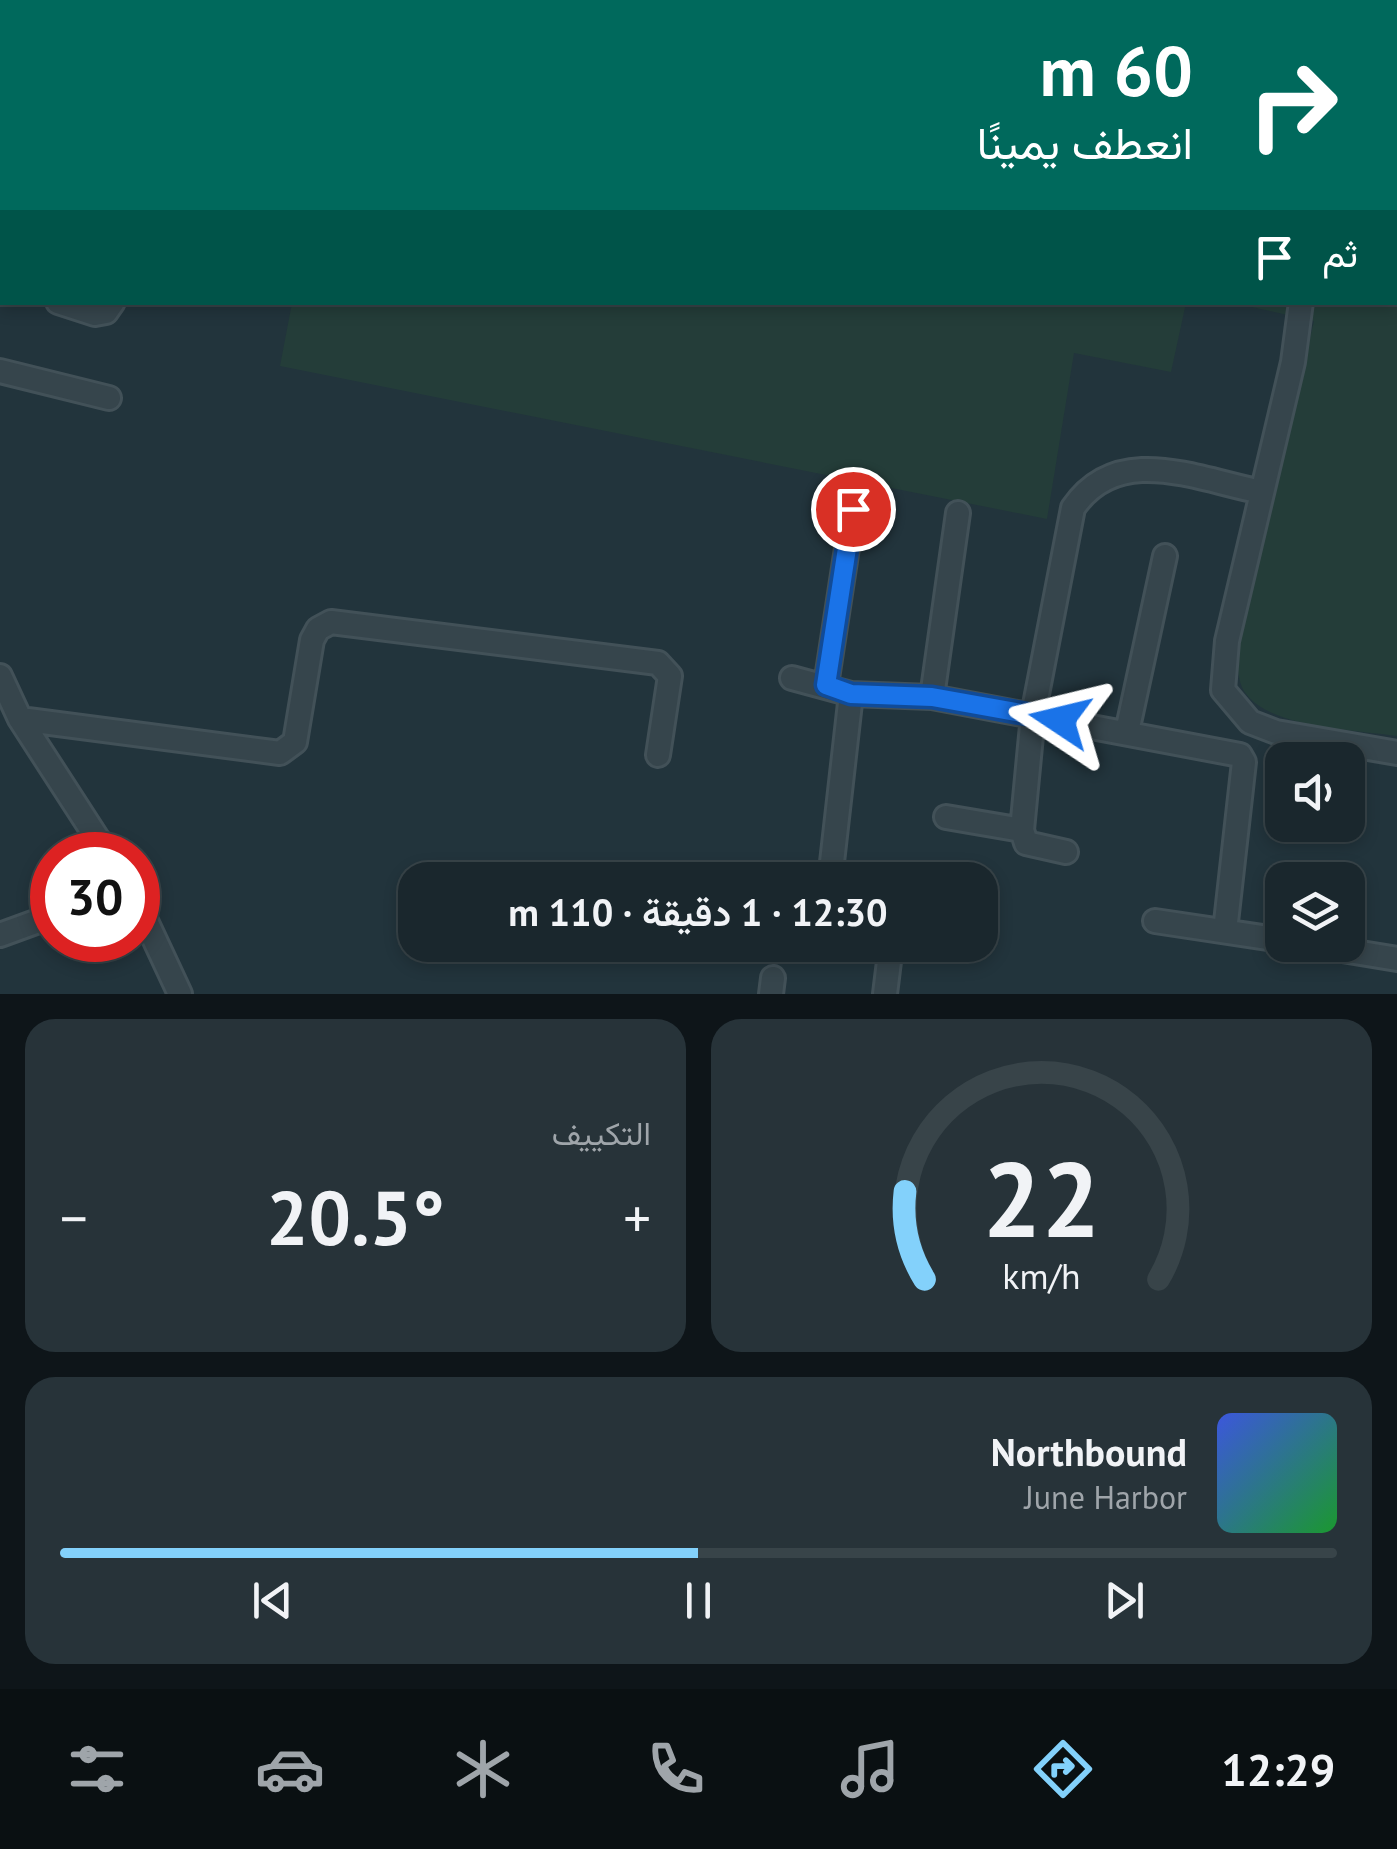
<!DOCTYPE html>
<html lang="ar">
<meta charset="utf-8">
<style>
:root{--surface:#1a272d;--page:#273339;--text:#f1f3f6;--muted:#9fa5aa;--line:#384449;--accent:#83d1fb}
body{margin:0;font-family:"PT Sans",Vazirmatn,sans-serif;background:var(--page);color:var(--text);direction:rtl;height:100vh;display:flex;flex-direction:column;font-size:38px;white-space:nowrap}
*{box-sizing:border-box;margin:0}
p{font-size:32px;color:var(--muted)}
.icon{flex:none;width:55px;height:55px;fill:none;stroke:currentColor;stroke-width:2;stroke-linecap:round;stroke-linejoin:round}
.map{position:relative;height:994px;overflow:hidden;direction:ltr}
.side{display:flex;flex-direction:column;gap:25px;padding:25px;background:#0e1519;flex:1}
.side>*{flex:none}
.banner{position:absolute;left:0px;top:0px;width:1398px;height:305px;box-shadow:0 5px 15px #0003,0 0 0 2px var(--line);direction:rtl;background:#00695c;color:#fff;overflow:hidden}
.tools{position:absolute;left:1265px;top:742px;display:grid;gap:20px}
.tools a{display:grid;place-items:center;width:100px;height:100px;border-radius:20px;background:var(--surface);box-shadow:0 5px 15px #0003,0 0 0 2px var(--line);font-size:50px}
.speed{position:absolute;left:30px;top:832px;display:flex;gap:20px;font-size:50px;font-weight:700;text-align:center}
.speed>*{display:grid;place-content:center;width:130px;height:130px;border-radius:50%;background:var(--surface);box-shadow:0 5px 15px #0003,0 0 0 2px var(--line);line-height:1}
.speed .limit{border:15px solid #d22;background:#fff;color:#111}
.pin{position:absolute;display:grid;place-items:center;width:85px;height:85px;color:#fff;margin:-42px;border:5px solid #fff;border-radius:50%;box-shadow:0 2px 10px #0007}
.me{position:absolute;width:110px;margin:-55px;rotate:280deg;stroke-linejoin:round;filter:drop-shadow(0 0 8px #0008)}
.turn{display:flex;align-items:center;gap:35px;height:210px;padding:0 40px;font-size:45px}
.turn .icon{width:130px;height:130px;stroke-width:2.5}
.turn b{display:block;font-size:70px;line-height:85px}
.then{display:flex;align-items:center;height:95px;padding:0 40px;background:#0003;gap:20px;font-size:38px}
.big{font-size:75px;font-weight:600;line-height:1.1}
.side .card{flex:1;display:flex;flex-direction:column;justify-content:center;gap:15px;min-width:0;padding:0 35px;border-radius:30px;background:var(--page)}
.side .dial{align-items:center;gap:0}
.dial svg{height:260px;overflow:visible;fill:none;stroke:var(--line);stroke-width:7;stroke-linecap:round;text-anchor:middle}
.dial text{fill:var(--text);stroke:none}
.song{display:flex;align-items:center;gap:30px}
.cover{width:120px;height:120px;border-radius:15px;background:linear-gradient(135deg,hsl(230 70% 55%),hsl(130 70% 35%))}
.played{height:10px;border-radius:5px;background:linear-gradient(90deg,var(--accent) 50%,var(--line) 50%)}
.keys{display:flex;justify-content:space-around;direction:ltr}
.heat{display:flex;justify-content:space-between;align-items:center;font-size:55px;direction:ltr}
.side .tiles{flex:1;display:grid;gap:25px;grid-template-columns:1fr 1fr}
.card:last-child{grid-column:span 2}
.trip{position:absolute;left:398px;top:862px;width:600px;height:100px;border-radius:30px;background:var(--surface);box-shadow:0 5px 15px #0003,0 0 0 2px var(--line);font-weight:600;line-height:100px;text-align:center;direction:rtl}
.dock{display:flex;height:160px;justify-content:space-around;align-items:center;background:#0a1012;color:var(--muted)}
.dock .icon{width:70px;height:70px}
.dock .on{color:var(--accent)}
.dock b{font-size:45px;color:var(--text)}
.map>svg:first-child{display:block}
</style>
<div class="map">
<svg width="1397" height="994" viewBox="0 0 1397 994">
<rect width="100%" height="100%" fill="#22343c"/>
<path fill="#243d39" d="M 351,0 L 1397,0 L 1397,736 C 1357,730 1273,728 1247,695 C 1235,681 1238,658 1238,641 L 1314,321 L 1234,303 L 1395,302 L 1395,2 Z
M 292,303 L 1186,303 L 1171,372 L 1074,353 L 1047,519 L 280,366 Z"/>
<g fill="none" stroke-linecap="round" stroke-linejoin="round">
<defs>
<path id="street" d="M 694,0 L 714,2
M 39,2 L 40,0
M 543,2 L 543,0
M 1158,2 L 1158,0
M 1332,2 L 1334,0
M 0,140 L 2,131
M 0,285 L 2,286
M 58,302 L 95,314 L 106,312 L 113,302
M 1301,302 L 1293,362 L 1227,641 L 1223,690 L 1250,722 L 1276,732 L 1397,753
M 0,371 L 109,398
M 0,676 L 20,719 L 108,855
M 792,678 L 851,694 L 932,697 L 1240,755 L 1244,762 L 1225,931
M 826,685 L 853,509
M 932,697 L 958,513
M 20,719 L 280,753 L 295,742 L 312,640 L 318,629 L 331,622 L 658,663 L 670,676 L 658,755
M 1127,732 L 1165,556
M 946,817 L 1022,830
M 1066,852 L 1026,843 L 1022,830 L 1033,715 L 1073,508 C 1118,442 1196,479 1262,492
M 830,880 L 851,694
M 138,904 L 180,994
M 1155,921 L 1282,940
M 0,935 L 52,916
M 1312,945 L 1397,959
M 771,994 L 773,978
M 885,994 L 891,945"/>
</defs>
<use href="#street" stroke="#425158" stroke-width="28"/>
<use href="#street" stroke="#36454c" stroke-width="22"/>
</g>
<g fill="none" stroke-linecap="round" stroke-linejoin="round">
<defs>
<path id="route" d="M 853,509 L 826,685 L 851,694 L 932,697 L 1060,720"/>
</defs>
<use href="#route" stroke="#114b97" stroke-width="25"/>
<use href="#route" stroke="#1a73e8" stroke-width="18"/>
</g>
</svg>
<div class="tools">
<a><svg class="icon" aria-label="sound" viewBox="0 0 24 24"><path d="M4 9h4l5-4v14l-5-4H4zM17 9q2 3 0 6"/></svg></a>
<a><svg class="icon" aria-label="layers" viewBox="0 0 24 24"><path d="M12 4l9 5-9 5-9-5zM3 14l9 5 9-5"/></svg></a>
</div>
<div class="speed"><div class="limit">30</div></div>
<div class="pin" style="left:853px;top:509px;background:#d93025"><svg class="icon" aria-label="arrive" viewBox="0 0 24 24"><path d="M6 21V4h12l-3 4 3 4H6"/></svg></div>
<svg class="me" style="left:1060px;top:720px" viewBox="-20 -20 40 40"><path d="M0-17L14 15 0 8-14 15z" fill="#1a73e8" stroke="#fff" stroke-width="4"/></svg>
<div class="trip">12:30 · 1 دقيقة · 110 m</div>
<div class="banner">
<div class="turn"><svg class="icon" aria-label="right" viewBox="0 0 24 24"><path d="M7 20v-9h11M14 6l5 5-5 5"/></svg><div><b>60 m</b>انعطف يمينًا</div></div>
<div class="then">ثم<svg class="icon" aria-label="arrive" viewBox="0 0 24 24"><path d="M6 21V4h12l-3 4 3 4H6"/></svg></div>
</div>
</div>
<section class="side">
<div class="tiles">
<div class="card dial"><svg viewBox="0 0 100 80">
<path d="M14 69A42 42 0 1 1 86 69"/>
<path d="M14 69A42 42 0 0 1 8 42" stroke="#83d1fb"/>
<text x="50" y="56" font-size="32" font-weight="700">22</text>
<text x="50" y="72" font-size="11">km/h</text>
</svg></div>
<div class="card"><p>التكييف</p>
<div class="heat"><a>−</a><b class="big">20.5°</b><a>+</a></div>
</div>
<div class="card">
<div class="song"><i class="cover"></i><div><b>Northbound</b><p>June Harbor</p></div></div>
<div class="played"></div>
<div class="keys"><svg class="icon" aria-label="previous" viewBox="0 0 24 24"><path d="M18 5L8 12l10 7zM5 5v14"/></svg><svg class="icon" aria-label="pause" viewBox="0 0 24 24"><path d="M8 5v14M16 5v14"/></svg><svg class="icon" aria-label="next" viewBox="0 0 24 24"><path d="M6 5l10 7-10 7zM19 5v14"/></svg></div>
</div>
</div>
</section>
<nav class="dock">
<b>12:29</b>
<svg class="icon on" aria-label="directions" viewBox="0 0 24 24"><path d="M12 3l9 9-9 9-9-9zM9 14v-3h6M13 9l2 2-2 2"/></svg>
<svg class="icon" aria-label="music" viewBox="0 0 24 24"><path d="M9 18V5l10-2v13"/><circle cx="6" cy="18" r="3"/><circle cx="16" cy="16" r="3"/></svg>
<svg class="icon" aria-label="phone" viewBox="0 0 24 24"><path d="M5 4h4l2 5-3 2q2 4 5 5l2-3 5 2v4C11 20 4 13 5 4z"/></svg>
<svg class="icon" aria-label="climate" viewBox="0 0 24 24"><path d="M12 3v18M4 7l16 10M4 17L20 7"/></svg>
<svg class="icon" aria-label="car" viewBox="0 0 24 24"><path d="M5 17H2v-5l4-1 3-4h7l3 4 3 1v5h-3M9 17h6M6 11h13"/><circle cx="7" cy="17" r="2"/><circle cx="17" cy="17" r="2"/></svg>
<svg class="icon" aria-label="filters" viewBox="0 0 24 24"><path d="M4 7h16M4 17h16"/><circle cx="9" cy="7" r="2"/><circle cx="15" cy="17" r="2"/></svg>
</nav>
